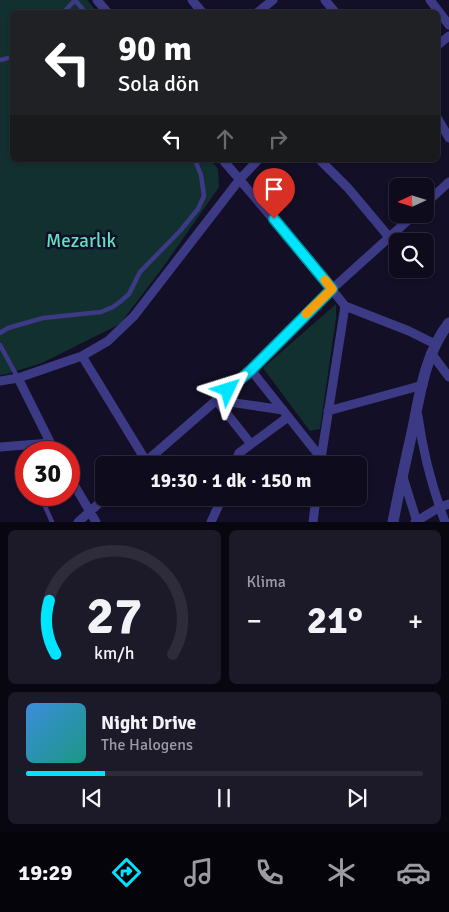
<!DOCTYPE html>
<html lang="tr">
<meta charset="utf-8">
<style>
:root{--surface:#0e0b1c;--page:#1c1929;--text:#f1f3f6;--muted:#9b9ba3;--line:#2e2b3b;--accent:#00e5ff}
body{margin:0;font-family:Signika,sans-serif;background:var(--page);color:var(--text);height:100vh;display:flex;flex-direction:column;font-size:19px;white-space:nowrap}
*{box-sizing:border-box;margin:0}
p{font-size:16px;color:var(--muted)}
.icon{flex:none;width:28px;height:28px;fill:none;stroke:currentColor;stroke-width:2;stroke-linecap:round;stroke-linejoin:round}
.map{position:relative;height:522px;overflow:hidden}
.details{display:flex;flex-direction:column;gap:8px;padding:8px;background:#08060f;flex:1}
.details>*{flex:none}
.guide{position:absolute;left:10px;top:10px;width:430px;height:152px;border-radius:8px;box-shadow:0 1px 4px #0004,0 0 0 1px var(--line);background:#202124;color:#fff;overflow:hidden}
.needle{width:32px;rotate:266deg}
.tools{position:absolute;left:389px;top:178px;display:grid;gap:10px}
.tools a{display:grid;place-items:center;width:45px;height:45px;border-radius:8px;background:var(--surface);box-shadow:0 1px 4px #0004,0 0 0 1px var(--line);font-size:25px}
.speed{position:absolute;left:15px;top:441px;display:flex;gap:10px;font-size:25px;font-weight:700;text-align:center}
.speed>*{display:grid;place-content:center;width:65px;height:65px;border-radius:50%;background:var(--surface);box-shadow:0 1px 4px #0004,0 0 0 1px var(--line);line-height:1}
.speed .limit{border:8px solid #d22;background:#fff;color:#111}
.pin{position:absolute;display:grid;place-items:center;width:42px;height:42px;color:#fff;margin:-51px -21px;border-radius:50% 50% 50% 0;rotate:-45deg;box-shadow:0 0 5px #0007}
.pin .icon{rotate:45deg}
.me{position:absolute;width:55px;margin:-28px;rotate:49deg;stroke-linejoin:round;filter:drop-shadow(0 0 4px #0008)}
.turn{display:flex;align-items:center;gap:18px;height:105px;padding:0 25px;font-size:22px}
.turn .icon{width:65px;height:65px;stroke-width:2.5}
.turn b{display:block;font-size:35px;line-height:42px}
.lanes{display:flex;align-items:center;height:48px;padding:0 25px;background:#0003;justify-content:center;gap:25px;direction:ltr}
.lanes .off{opacity:.35}
.big{font-size:38px;font-weight:700;line-height:1.1}
.details .card{flex:1;display:flex;flex-direction:column;justify-content:center;gap:8px;min-width:0;padding:0 18px;border-radius:8px;background:var(--page)}
.details .dial{align-items:center;gap:0}
.dial svg{height:130px;overflow:visible;fill:none;stroke:var(--line);stroke-width:7;stroke-linecap:round;text-anchor:middle}
.dial text{fill:var(--text);stroke:none}
.song{display:flex;align-items:center;gap:15px}
.cover{width:60px;height:60px;border-radius:8px;background:linear-gradient(135deg,hsl(210 70% 55%),hsl(170 70% 35%))}
.played{height:5px;border-radius:2px;background:linear-gradient(90deg,var(--accent) 20%,var(--line) 20%)}
.keys{display:flex;justify-content:space-around;direction:ltr}
.heat{display:flex;justify-content:space-between;align-items:center;font-size:28px;direction:ltr}
.details .tiles{flex:1;display:grid;gap:8px;grid-template-columns:1fr 1fr}
.card:last-child{grid-column:span 2}
.trip{position:absolute;left:95px;top:456px;width:272px;height:50px;border-radius:8px;background:var(--surface);box-shadow:0 1px 4px #0004,0 0 0 1px var(--line);font-weight:700;line-height:50px;text-align:center}
.tabs{display:flex;height:80px;justify-content:space-around;align-items:center;background:#06040b;color:var(--muted)}
.tabs .icon{width:35px;height:35px}
.tabs .selected{color:var(--accent)}
.tabs b{font-size:22px;color:var(--text)}
.map>svg:first-child{display:block}
</style>
<div class="map">
<svg width="449" height="522" viewBox="0 0 449 522">
<rect width="100%" height="100%" fill="#130f26"/>
<path fill="#12302f" d="M 0,0 L 87,0 L 97,12 L 12,12 L 12,160 L 211,160 L 218,169 L 219,187 L 164,266 L 120,324 L 42,363 L 7,374 L 0,375 Z
M 336,304 L 336,318 L 320,429 L 310,431 L 263,368 Z"/>
<g fill="none" stroke-linecap="round" stroke-linejoin="round">
<path stroke="#3d3a85" stroke-width="4.5" d="M 64,12 L 75,0 L 85,12
M 0,60 L 12,57
M 0,333 L 8,328 L 43,318 L 101,312 L 113,307 L 121,301 L 129,294 L 140,272 L 180,231 L 198,209 L 204,196 L 201,175 L 195,160
M 0,345 L 18,378
M 40,495 L 52,522"/>
<path stroke="#3d3a85" stroke-width="9" d="M 97,0 L 107,12
M 192,0 L 202,12
M 325,0 L 335,12
M 430,0 L 449,25
M 258,12 L 273,0
M 438,45 L 449,36
M 438,119 L 449,138
M 223,160 L 319,273 L 345,306 L 409,331 L 435,344
M 320,160 L 348,188 L 389,237
M 425,204 L 449,182
M 431,353 L 449,377
M 82,356 L 146,461
M 251,370 L 321,458
M 18,378 L 55,452
M 0,381 L 18,378 L 82,356 L 108,341 L 134,316 L 240,179 L 258,160
M 328,411 L 423,385
M 418,416 C 423,453 432,487 445,522
M 251,444 L 216,400 L 283,410
M 0,447 L 50,443
M 142,465 L 251,370 L 332,289 L 415,214
M 234,465 L 239,453 L 288,417
M 320,465 L 345,306
M 69,476 L 96,522
M 403,477 L 417,522
M 78,522 L 105,498
M 211,522 L 222,498
M 313,522 L 316,498
M 415,522 L 440,507 L 449,504"/>
<path stroke="#3d3a85" stroke-width="11" d="M 393,522 C 399,491 406,459 413,428 C 420,392 426,352 449,323"/>
</g>
<g fill="none" stroke-linecap="round" stroke-linejoin="round">
<defs>
<path id="route" d="M 228,390 L 251,370 L 332,289 L 274,219"/>
</defs>
<use href="#route" stroke="#0095a6" stroke-width="12"/>
<use href="#route" stroke="#00e5ff" stroke-width="9"/>
<path stroke="#f59e0b" stroke-width="9" d="M 306,314 L 332,289 L 325,280"/>
</g>
<g text-anchor="middle" dominant-baseline="central" stroke-width="5" stroke-linejoin="round" paint-order="stroke">
<g font-size="19" fill="#5fe0c0" stroke="#130f26">
<text x="81" y="241">Mezarlık</text>
</g>
</g>
</svg>
<div class="tools">
<a><svg class="needle" viewBox="-14 -14 28 28"><path d="M0-13l5 13h-10z" fill="#e53935"/><path d="M0 13l5-13h-10z" fill="#9b9ba3"/></svg></a>
<a><svg class="icon" aria-label="search" viewBox="0 0 24 24"><circle cx="10" cy="10" r="6"/><path d="M15 15l6 6"/></svg></a>
</div>
<div class="speed"><div class="limit">30</div></div>
<div class="pin" style="left:274px;top:219px;background:#d93025"><svg class="icon" aria-label="arrive" viewBox="0 0 24 24"><path d="M6 21V4h12l-3 4 3 4H6"/></svg></div>
<svg class="me" style="left:228px;top:390px" viewBox="-20 -20 40 40"><path d="M0-17L14 15 0 8-14 15z" fill="#00e5ff" stroke="#fff" stroke-width="4"/></svg>
<div class="trip">19:30 · 1 dk · 150 m</div>
<div class="guide">
<div class="turn"><svg class="icon" aria-label="left" viewBox="0 0 24 24"><path d="M17 20v-9H6M10 6l-5 5 5 5"/></svg><div><b>90 m</b>Sola dön</div></div>
<div class="lanes"><svg class="icon" aria-label="left" viewBox="0 0 24 24"><path d="M17 20v-9H6M10 6l-5 5 5 5"/></svg><svg class="icon off" aria-label="ahead" viewBox="0 0 24 24"><path d="M12 20V5M6 11l6-6 6 6"/></svg><svg class="icon off" aria-label="right" viewBox="0 0 24 24"><path d="M7 20v-9h11M14 6l5 5-5 5"/></svg></div>
</div>
</div>
<section class="details">
<div class="tiles">
<div class="card dial"><svg viewBox="0 0 100 80">
<path d="M14 69A42 42 0 1 1 86 69"/>
<path d="M14 69A42 42 0 0 1 10 36" stroke="#00e5ff"/>
<text x="50" y="56" font-size="32" font-weight="700">27</text>
<text x="50" y="72" font-size="11">km/h</text>
</svg></div>
<div class="card"><p>Klima</p>
<div class="heat"><a>−</a><b class="big">21°</b><a>+</a></div>
</div>
<div class="card">
<div class="song"><i class="cover"></i><div><b>Night Drive</b><p>The Halogens</p></div></div>
<div class="played"></div>
<div class="keys"><svg class="icon" aria-label="previous" viewBox="0 0 24 24"><path d="M18 5L8 12l10 7zM5 5v14"/></svg><svg class="icon" aria-label="pause" viewBox="0 0 24 24"><path d="M8 5v14M16 5v14"/></svg><svg class="icon" aria-label="next" viewBox="0 0 24 24"><path d="M6 5l10 7-10 7zM19 5v14"/></svg></div>
</div>
</div>
</section>
<nav class="tabs">
<b>19:29</b>
<svg class="icon selected" aria-label="directions" viewBox="0 0 24 24"><path d="M12 3l9 9-9 9-9-9zM9 14v-3h6M13 9l2 2-2 2"/></svg>
<svg class="icon" aria-label="music" viewBox="0 0 24 24"><path d="M9 18V5l10-2v13"/><circle cx="6" cy="18" r="3"/><circle cx="16" cy="16" r="3"/></svg>
<svg class="icon" aria-label="phone" viewBox="0 0 24 24"><path d="M5 4h4l2 5-3 2q2 4 5 5l2-3 5 2v4C11 20 4 13 5 4z"/></svg>
<svg class="icon" aria-label="climate" viewBox="0 0 24 24"><path d="M12 3v18M4 7l16 10M4 17L20 7"/></svg>
<svg class="icon" aria-label="car" viewBox="0 0 24 24"><path d="M5 17H2v-5l4-1 3-4h7l3 4 3 1v5h-3M9 17h6M6 11h13"/><circle cx="7" cy="17" r="2"/><circle cx="17" cy="17" r="2"/></svg>
</nav>
